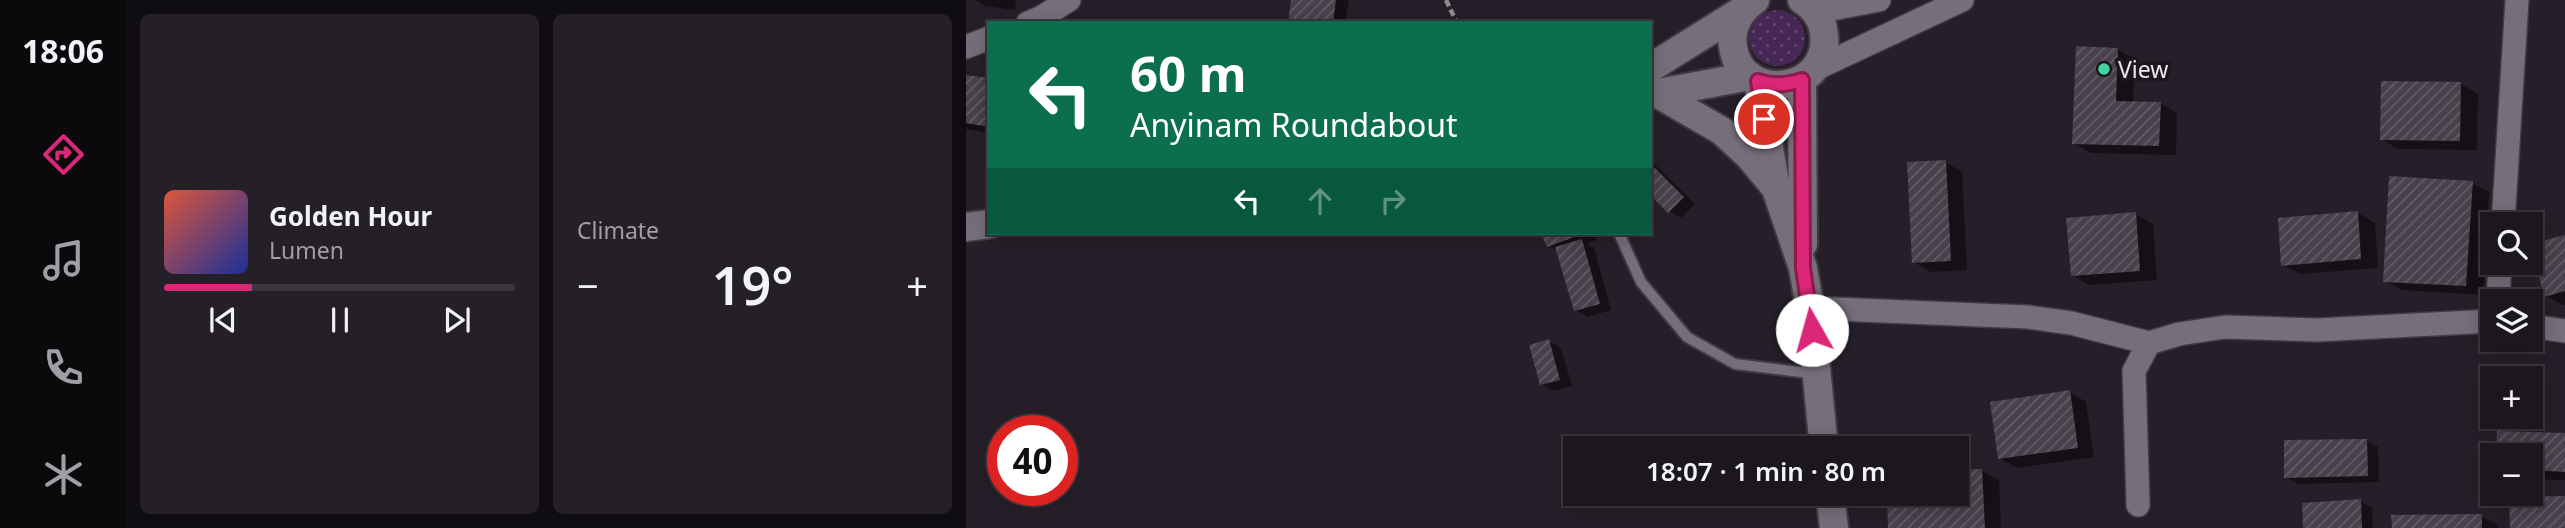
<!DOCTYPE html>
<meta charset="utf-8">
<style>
:root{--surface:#1c171f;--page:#252028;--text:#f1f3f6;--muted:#a09fa4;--line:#3a363d;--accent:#db2777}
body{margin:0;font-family:"Noto Sans",sans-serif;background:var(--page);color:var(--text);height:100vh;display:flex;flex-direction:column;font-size:26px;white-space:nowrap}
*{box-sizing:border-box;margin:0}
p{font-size:23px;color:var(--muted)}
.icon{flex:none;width:38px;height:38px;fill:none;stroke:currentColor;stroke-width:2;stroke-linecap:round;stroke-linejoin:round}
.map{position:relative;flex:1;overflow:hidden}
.drawer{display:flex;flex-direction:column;gap:14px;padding:14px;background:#0f0d11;width:840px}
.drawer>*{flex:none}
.guide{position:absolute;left:21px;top:21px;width:665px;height:214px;border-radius:0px;box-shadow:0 4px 18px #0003,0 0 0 2px var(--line);background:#0b6e4f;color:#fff;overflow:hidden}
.buttons{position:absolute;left:1514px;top:212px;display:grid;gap:14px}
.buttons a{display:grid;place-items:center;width:63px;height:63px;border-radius:0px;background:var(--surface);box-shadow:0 4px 18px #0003,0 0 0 2px var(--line);font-size:35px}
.speed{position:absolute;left:21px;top:415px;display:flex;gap:14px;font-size:35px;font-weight:700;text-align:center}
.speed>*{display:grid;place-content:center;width:91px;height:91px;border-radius:50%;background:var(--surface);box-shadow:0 4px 18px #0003,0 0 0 2px var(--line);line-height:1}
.speed .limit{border:10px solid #d22;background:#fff;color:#111}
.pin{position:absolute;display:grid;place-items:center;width:60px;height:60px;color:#fff;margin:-30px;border:4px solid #fff;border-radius:50%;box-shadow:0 2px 7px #0007}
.me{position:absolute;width:77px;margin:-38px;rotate:353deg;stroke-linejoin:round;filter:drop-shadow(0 0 5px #0008)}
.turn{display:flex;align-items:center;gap:24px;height:147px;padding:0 28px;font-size:32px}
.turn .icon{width:91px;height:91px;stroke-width:2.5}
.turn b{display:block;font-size:49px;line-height:60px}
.lanes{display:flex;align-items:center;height:66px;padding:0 28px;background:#0003;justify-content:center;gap:35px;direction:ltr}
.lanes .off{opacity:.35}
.big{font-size:52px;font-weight:600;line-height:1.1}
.drawer .card{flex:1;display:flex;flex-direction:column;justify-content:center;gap:10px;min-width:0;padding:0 24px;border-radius:10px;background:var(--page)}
.song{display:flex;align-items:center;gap:21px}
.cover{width:84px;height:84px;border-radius:10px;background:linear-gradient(135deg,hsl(10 70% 55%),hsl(230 70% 35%))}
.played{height:7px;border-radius:4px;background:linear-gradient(90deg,var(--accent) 25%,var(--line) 25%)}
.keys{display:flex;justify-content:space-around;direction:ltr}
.heat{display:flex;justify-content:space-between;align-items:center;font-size:38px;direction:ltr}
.drawer .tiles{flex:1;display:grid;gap:14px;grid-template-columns:repeat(2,1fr)}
.trip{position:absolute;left:597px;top:436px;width:406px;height:70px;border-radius:0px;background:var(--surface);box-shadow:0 4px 18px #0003,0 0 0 2px var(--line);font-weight:600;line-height:70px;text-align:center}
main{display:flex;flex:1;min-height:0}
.tabs{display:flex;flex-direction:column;width:126px;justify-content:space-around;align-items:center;background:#0b090c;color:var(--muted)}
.tabs .icon{width:49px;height:49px}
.tabs .selected{color:var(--accent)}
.tabs b{font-size:32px;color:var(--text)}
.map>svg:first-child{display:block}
</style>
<main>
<nav class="tabs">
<b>18:06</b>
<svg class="icon selected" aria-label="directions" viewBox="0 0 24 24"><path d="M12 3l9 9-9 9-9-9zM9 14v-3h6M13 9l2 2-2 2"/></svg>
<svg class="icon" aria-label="music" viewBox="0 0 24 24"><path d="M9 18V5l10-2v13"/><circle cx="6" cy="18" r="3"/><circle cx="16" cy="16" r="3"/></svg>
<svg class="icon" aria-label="phone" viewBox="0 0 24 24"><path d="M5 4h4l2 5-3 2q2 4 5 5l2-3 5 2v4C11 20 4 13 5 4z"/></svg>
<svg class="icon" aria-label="climate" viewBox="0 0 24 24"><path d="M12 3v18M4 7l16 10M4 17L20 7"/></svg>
</nav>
<section class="drawer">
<div class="tiles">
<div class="card">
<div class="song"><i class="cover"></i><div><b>Golden Hour</b><p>Lumen</p></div></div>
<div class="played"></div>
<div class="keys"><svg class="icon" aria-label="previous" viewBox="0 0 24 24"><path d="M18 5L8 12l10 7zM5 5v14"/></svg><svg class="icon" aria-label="pause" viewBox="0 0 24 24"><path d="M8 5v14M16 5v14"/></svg><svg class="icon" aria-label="next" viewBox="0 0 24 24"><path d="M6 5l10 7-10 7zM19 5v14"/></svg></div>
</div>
<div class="card"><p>Climate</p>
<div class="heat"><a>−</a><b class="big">19°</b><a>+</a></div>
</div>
</div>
</section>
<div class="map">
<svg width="1599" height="528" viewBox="0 0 1599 528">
<defs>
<pattern id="grass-dots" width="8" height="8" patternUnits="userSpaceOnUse" patternTransform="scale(1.75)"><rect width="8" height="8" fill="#472755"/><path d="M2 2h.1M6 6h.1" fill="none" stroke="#62466e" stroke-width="1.8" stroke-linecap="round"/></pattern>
<pattern id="building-hatch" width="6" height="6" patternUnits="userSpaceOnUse" patternTransform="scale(1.75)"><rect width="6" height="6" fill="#48414c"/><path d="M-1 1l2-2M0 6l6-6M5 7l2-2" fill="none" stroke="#635c66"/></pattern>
</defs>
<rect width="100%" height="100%" fill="#261f29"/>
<path fill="url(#grass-dots)" d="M783 38a28 28 0 1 1 56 0a28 28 0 1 1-56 0Z"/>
<path fill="#0007" d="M 9,0 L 50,0 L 49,10 L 19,6 Z
M 327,0 L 383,0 L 379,23 L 323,23 Z
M 1151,49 L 1169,59 L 1167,103 L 1194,103 L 1211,113 L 1210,155 L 1125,153 L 1108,143 Z
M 0,77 L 23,80 L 23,133 L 0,129 Z
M 1417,83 L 1495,84 L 1512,94 L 1511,150 L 1432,149 L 1415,139 Z
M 684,160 L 729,204 L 715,218 L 703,211 L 684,193 Z
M 979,162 L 996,172 L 1001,270 L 965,272 L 948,262 Z
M 1506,183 L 1523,192 L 1517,295 L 1436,290 L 1419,281 Z
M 1392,213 L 1409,223 L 1412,268 L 1334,274 L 1317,265 Z
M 1170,214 L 1187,224 L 1191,280 L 1123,285 L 1106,275 Z
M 577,233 L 628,233 L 630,240 L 620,244 L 628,248 L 645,310 L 622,317 L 610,310 L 592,251 L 582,245 Z
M 1599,237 L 1599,305 L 1597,305 L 1580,296 L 1567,245 Z
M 583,341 L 595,348 L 606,386 L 588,391 L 576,384 Z
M 1103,392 L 1120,402 L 1128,457 L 1051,468 L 1033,458 Z
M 1533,433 L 1599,435 L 1599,480 L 1564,479 L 1564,455 L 1532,455 Z
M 1400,440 L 1412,447 L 1413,482 L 1332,484 L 1320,477 Z
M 1016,471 L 1033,480 L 1035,528 L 924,528 L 922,494 L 990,494 Z
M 1394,501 L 1406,508 L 1407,528 L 1339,528 Z
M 1515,516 L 1532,525 L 1532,528 L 1427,528 Z"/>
<path fill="url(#building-hatch)" d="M 325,0 L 370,0 L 367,23 L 322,23 Z
M 1110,46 L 1152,48 L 1150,101 L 1195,102 L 1193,146 L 1106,144 Z
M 0,75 L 23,78 L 23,127 L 0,123 Z
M 1415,81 L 1495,82 L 1494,141 L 1414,140 Z
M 980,160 L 985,261 L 946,263 L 941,162 Z
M 684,163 L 718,197 L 702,213 L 684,195 Z
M 1423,176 L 1507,181 L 1500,286 L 1417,282 Z
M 1392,211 L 1395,259 L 1315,266 L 1312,218 Z
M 1170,212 L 1174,271 L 1105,276 L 1100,218 Z
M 575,233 L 619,233 L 581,247 Z
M 1599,235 L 1599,291 L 1578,297 L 1565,244 Z
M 616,239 L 634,304 L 608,311 L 589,247 Z
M 583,339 L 594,380 L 574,385 L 563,345 Z
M 1104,390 L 1112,448 L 1032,459 L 1024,402 Z
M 1531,431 L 1599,433 L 1599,472 L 1564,470 L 1564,455 L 1530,455 Z
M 1401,439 L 1402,476 L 1318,478 L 1318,440 Z
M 1016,469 L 1019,528 L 922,528 L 921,494 L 990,494 L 990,470 Z
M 1599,496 L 1599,528 L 1544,528 L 1543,497 Z
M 1395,499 L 1396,528 L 1337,528 L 1336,503 Z
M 1516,514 L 1516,528 L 1426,528 L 1425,515 Z"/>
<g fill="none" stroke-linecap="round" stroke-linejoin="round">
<defs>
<path id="service" d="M 653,233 L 675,282 L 721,337 L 769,364 L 850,374"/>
<path id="minor" d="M 850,12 L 913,0
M 62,23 L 76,17 L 103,0
M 0,47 L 23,38
M 847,70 L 996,0
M 1537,224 L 1551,0
M 1532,301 L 1534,262
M 844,308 L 1062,317 L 1105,323 L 1183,343
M 1564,326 L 1599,331
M 1172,505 L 1168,371 L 1183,343 L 1213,334 L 1259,327 L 1351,330 L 1526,321"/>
<path id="tertiary" d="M 789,0 C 774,11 764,27 767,47 C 776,105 864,93 858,35 C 857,20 849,8 836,0
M 684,68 L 777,10
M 836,80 L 837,244
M 792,81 L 810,189 L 837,268 L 844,308 L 858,448
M 687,94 L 784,76
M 692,94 L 756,131 L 783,156 L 809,187
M 0,227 L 23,224
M 864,494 L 868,528"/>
</defs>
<use href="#service" stroke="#403a42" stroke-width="14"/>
<use href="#minor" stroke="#403a42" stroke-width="26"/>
<use href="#tertiary" stroke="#403a42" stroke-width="32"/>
<path stroke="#908a92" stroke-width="4.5" stroke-dasharray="7 3.5" stroke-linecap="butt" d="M 480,0 L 491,23"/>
<use href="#service" stroke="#766e7a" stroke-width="10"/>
<use href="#minor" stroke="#766e7a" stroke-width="23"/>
<use href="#tertiary" stroke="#766e7a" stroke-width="28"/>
</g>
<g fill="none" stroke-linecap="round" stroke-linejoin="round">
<defs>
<path id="route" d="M 798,119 L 792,81 C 808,86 820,85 836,80 L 837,268 L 846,330"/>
</defs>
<use href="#route" stroke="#8e194d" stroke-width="18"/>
<use href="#route" stroke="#db2777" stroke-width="12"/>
</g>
<circle fill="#42d4a0" stroke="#1c161f" stroke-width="2.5" cx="1138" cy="69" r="7"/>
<g text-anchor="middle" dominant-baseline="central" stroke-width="7" stroke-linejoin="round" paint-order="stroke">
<g font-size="23" fill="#ece7ee" stroke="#1c161f" text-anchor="start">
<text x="1152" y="69">View</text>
</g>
</g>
</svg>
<div class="buttons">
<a><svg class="icon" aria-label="search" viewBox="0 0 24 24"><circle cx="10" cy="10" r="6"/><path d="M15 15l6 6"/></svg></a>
<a><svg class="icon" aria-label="layers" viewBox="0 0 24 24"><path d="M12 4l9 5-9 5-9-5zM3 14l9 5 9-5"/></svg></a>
<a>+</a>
<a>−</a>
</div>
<div class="speed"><div class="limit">40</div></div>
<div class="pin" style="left:798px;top:119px;background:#d93025"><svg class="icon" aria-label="arrive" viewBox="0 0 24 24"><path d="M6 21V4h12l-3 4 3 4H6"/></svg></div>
<svg class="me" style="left:846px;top:330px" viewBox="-20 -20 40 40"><circle r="19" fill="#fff"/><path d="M0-13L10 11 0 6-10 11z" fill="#db2777"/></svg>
<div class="trip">18:07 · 1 min · 80 m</div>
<div class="guide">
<div class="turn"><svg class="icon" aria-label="left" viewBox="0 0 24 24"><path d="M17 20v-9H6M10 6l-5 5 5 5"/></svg><div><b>60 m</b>Anyinam Roundabout</div></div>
<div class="lanes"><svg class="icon" aria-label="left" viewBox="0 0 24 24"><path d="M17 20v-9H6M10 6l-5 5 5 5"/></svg><svg class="icon off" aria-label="ahead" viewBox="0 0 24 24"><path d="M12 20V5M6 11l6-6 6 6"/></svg><svg class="icon off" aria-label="right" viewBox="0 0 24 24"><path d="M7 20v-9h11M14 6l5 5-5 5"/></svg></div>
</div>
</div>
</main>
